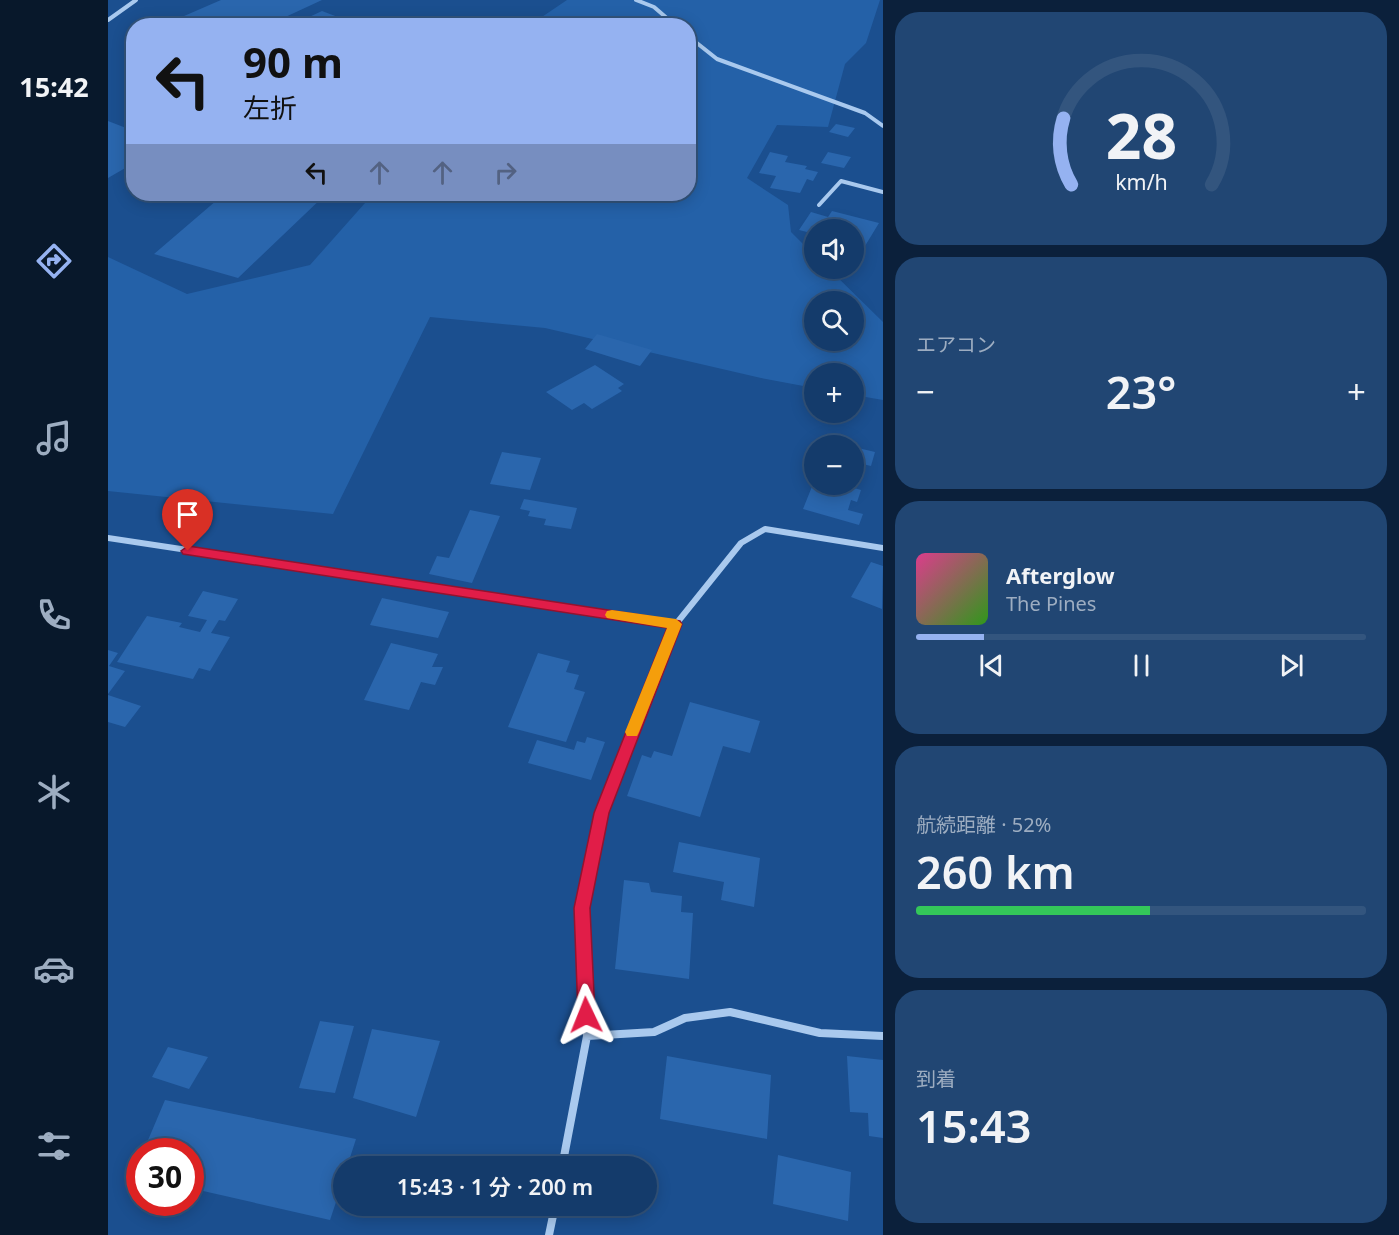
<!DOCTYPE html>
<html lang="ja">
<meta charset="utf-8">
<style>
:root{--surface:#143b6b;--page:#214673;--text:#f1f3f6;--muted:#9dadc1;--line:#33557e;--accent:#95b2f1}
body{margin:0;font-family:"Noto Sans","Noto Sans JP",sans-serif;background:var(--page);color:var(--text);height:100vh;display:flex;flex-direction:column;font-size:22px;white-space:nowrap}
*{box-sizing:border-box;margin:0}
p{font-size:20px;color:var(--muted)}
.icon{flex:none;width:33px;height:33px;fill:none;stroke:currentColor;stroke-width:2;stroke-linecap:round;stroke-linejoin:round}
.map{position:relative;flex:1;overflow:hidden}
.drawer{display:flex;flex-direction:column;gap:12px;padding:12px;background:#0b203b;width:516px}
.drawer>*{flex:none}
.guide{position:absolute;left:18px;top:18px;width:570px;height:183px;border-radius:24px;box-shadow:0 3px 15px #0003,0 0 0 2px var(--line);background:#95b2f1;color:#111;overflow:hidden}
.controls{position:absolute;left:696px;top:219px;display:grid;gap:12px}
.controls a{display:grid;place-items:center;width:60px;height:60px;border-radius:50%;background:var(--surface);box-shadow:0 3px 15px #0003,0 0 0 2px var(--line);font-size:30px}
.speed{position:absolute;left:18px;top:1138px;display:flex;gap:12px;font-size:30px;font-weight:700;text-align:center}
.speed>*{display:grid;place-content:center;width:78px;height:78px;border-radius:50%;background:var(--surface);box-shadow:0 3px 15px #0003,0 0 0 2px var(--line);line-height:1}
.speed .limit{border:9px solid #d22;background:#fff;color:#111}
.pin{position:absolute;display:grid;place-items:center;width:51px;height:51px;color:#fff;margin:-62px -26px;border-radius:50% 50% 50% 0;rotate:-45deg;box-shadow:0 0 6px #0007}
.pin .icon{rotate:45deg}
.me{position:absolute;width:66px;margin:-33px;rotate:358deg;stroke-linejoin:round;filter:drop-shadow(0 0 4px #0008)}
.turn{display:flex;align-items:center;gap:21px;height:126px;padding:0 18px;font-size:27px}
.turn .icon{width:78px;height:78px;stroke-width:2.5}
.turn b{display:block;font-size:42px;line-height:51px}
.lanes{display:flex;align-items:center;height:57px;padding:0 18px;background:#0003;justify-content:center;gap:30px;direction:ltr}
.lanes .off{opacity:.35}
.big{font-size:45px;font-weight:600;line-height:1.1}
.drawer .card{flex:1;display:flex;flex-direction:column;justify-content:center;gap:9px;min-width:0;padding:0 21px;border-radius:24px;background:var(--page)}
.drawer .dial{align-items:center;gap:0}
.dial svg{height:156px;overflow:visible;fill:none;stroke:var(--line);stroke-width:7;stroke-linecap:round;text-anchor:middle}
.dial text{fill:var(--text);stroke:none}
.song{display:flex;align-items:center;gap:18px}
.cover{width:72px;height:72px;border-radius:9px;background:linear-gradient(135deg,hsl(330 70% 55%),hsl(110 70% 35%))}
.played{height:6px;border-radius:3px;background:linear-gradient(90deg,var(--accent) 15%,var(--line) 15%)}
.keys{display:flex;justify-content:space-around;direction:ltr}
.heat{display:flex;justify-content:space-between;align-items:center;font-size:33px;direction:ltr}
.charge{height:9px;border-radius:4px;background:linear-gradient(90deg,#34c759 52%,var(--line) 0)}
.trip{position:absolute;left:225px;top:1156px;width:324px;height:60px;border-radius:30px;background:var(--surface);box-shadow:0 3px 15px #0003,0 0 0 2px var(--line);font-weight:600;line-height:60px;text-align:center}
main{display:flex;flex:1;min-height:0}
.menu{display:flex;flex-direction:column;width:108px;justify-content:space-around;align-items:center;background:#08182b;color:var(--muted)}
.menu .icon{width:42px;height:42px}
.menu .selected{color:var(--accent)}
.menu b{font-size:27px;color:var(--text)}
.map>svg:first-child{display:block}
</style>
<main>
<nav class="menu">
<b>15:42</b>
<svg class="icon selected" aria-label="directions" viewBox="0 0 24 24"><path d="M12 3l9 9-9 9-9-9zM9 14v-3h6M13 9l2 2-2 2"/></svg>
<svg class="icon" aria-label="music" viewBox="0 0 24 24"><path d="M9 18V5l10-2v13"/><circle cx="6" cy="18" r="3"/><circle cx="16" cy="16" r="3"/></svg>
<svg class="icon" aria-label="phone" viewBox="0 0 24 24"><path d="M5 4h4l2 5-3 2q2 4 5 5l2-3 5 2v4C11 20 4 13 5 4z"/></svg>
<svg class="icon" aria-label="climate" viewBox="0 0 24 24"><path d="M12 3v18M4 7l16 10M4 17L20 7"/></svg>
<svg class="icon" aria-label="car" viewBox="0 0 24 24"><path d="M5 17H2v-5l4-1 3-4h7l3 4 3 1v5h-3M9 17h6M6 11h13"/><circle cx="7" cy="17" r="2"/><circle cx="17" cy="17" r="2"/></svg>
<svg class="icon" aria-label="filters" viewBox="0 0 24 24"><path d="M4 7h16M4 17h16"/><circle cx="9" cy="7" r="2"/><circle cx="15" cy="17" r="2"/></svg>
</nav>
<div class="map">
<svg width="775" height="1235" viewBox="0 0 775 1235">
<rect width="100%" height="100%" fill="#1b4f8f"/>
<path fill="#2461a8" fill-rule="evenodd" d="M 459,0 L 772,0 L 758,43 L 737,64 L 720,127 L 669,125 L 639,178 L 680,205 L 683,232 L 706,255 L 706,268 L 721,269 L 775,322 L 775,400 L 746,395 L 746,374 L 706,374 L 706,388 L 653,378 L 437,328 L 322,317 L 225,514 L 0,491 L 0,257 L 79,294 L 202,265 L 265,194 L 580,194 L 580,26 L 422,25 ZM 706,302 L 746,302 L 746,340 L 706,340 Z"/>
<path fill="#2a66ad" d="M 113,0 L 214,0 L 158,26 L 53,26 Z
M 214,11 L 251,25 L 251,26 L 182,26 Z
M 0,121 L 26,131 L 26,163 L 0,178 Z
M 728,124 L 747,128 L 740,137 L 721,132 Z
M 662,152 L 680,156 L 677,162 L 699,166 L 697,169 L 710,172 L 705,181 L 699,179 L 692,193 L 662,188 L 668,176 L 651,173 Z
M 720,152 L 743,157 L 736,168 L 713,163 Z
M 116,194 L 218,194 L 130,278 L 46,254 Z
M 724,211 L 771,223 L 757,246 L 746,243 L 746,230 L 706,229 L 703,233 L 691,230 L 703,212 L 720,217 Z
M 489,334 L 544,350 L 532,366 L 477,349 Z
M 487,365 L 516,384 L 510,388 L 514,391 L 484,409 L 476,403 L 464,410 L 438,392 Z
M 746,447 L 767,452 L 763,466 L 746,462 Z
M 394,452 L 433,458 L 422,490 L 382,484 Z
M 705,484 L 733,484 L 753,490 L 749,502 L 743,500 L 740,510 L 755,514 L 751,525 L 695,509 Z
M 416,499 L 469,508 L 463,529 L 436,525 L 438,519 L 420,516 L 422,511 L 412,509 Z
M 362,510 L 392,516 L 364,583 L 321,574 L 329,556 L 341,558 Z
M 763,562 L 775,566 L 774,609 L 743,597 Z
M 95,591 L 130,599 L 117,621 L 111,620 L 103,633 L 122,637 L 102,671 L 91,668 L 85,679 L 9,662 L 39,616 L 74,623 L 71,627 L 92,632 L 99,620 L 80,616 Z
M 274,598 L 341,612 L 330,638 L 262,625 Z
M 283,643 L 330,654 L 324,667 L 335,667 L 327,685 L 313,682 L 301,710 L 256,700 Z
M 0,650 L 10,653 L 1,666 L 17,671 L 0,694 Z
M 430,653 L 462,661 L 458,672 L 471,675 L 466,689 L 477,692 L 458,742 L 400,727 Z
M 0,695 L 33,706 L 17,727 L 0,722 Z
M 582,702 L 652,721 L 642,753 L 615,746 L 592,817 L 519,796 L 534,755 L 543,758 L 546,751 L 564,756 Z
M 479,737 L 497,742 L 483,780 L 420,763 L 429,740 L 466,750 L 469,741 L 477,743 Z
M 571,842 L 652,858 L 646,907 L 613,900 L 616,882 L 565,872 Z
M 516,880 L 541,883 L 543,892 L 574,896 L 573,912 L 585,913 L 581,979 L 507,969 Z
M 212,1021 L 246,1026 L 227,1093 L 191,1088 Z
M 264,1029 L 332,1041 L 308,1117 L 245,1098 Z
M 60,1047 L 100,1057 L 81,1089 L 44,1077 Z
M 559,1056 L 663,1075 L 659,1139 L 552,1119 Z
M 739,1056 L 775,1060 L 775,1138 L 761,1136 L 760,1113 L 742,1112 Z
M 57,1100 L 248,1139 L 239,1167 L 236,1167 L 236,1178 L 222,1220 L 82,1188 L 82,1152 L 35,1152 Z
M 670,1155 L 743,1172 L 740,1221 L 665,1204 Z"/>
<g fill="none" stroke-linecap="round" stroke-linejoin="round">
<path stroke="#a9c9ee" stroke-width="4" d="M 528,0 L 546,7 L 568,26
M 0,20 L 28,0
M 580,36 L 609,59 L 757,113 L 775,126
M 711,205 L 733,181 L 775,192"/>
<path stroke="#a9c9ee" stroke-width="6" d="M 0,538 L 568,624
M 493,818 L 568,624 L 633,543 L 657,529 L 775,548"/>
<path stroke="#a9c9ee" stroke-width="8" d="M 479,1036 L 546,1032 L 577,1018 L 622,1012 L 712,1033 L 775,1036
M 454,1167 L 479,1036 L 474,908 L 493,816
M 441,1235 L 447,1206"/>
</g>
<path fill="#e11d48" stroke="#92132f" stroke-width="1.5" d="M 80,546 L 572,621 L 574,624 L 501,813 L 482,908 L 487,1015 L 484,1020 L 478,1023 L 472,1020 L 470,1015 L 466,908 L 486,813 L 559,628 L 75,554 L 73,551 Z"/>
<path fill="#f59e0b" d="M 504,610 L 568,619 L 574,624 L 531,732 L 529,736 L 519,736 L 517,732 L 559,628 L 499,618 L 497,615 L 499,611 Z"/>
</svg>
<div class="controls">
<a><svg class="icon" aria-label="sound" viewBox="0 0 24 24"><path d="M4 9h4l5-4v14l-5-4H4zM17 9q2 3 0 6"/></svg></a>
<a><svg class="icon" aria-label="search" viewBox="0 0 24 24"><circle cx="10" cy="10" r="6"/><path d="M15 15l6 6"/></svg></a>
<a>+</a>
<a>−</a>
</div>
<div class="speed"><div class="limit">30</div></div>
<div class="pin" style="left:80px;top:551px;background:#d93025"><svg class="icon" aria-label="arrive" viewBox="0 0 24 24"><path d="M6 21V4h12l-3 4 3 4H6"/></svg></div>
<svg class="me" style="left:478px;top:1015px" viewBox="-20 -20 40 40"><path d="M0-17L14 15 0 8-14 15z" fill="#e11d48" stroke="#fff" stroke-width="4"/></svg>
<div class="trip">15:43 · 1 分 · 200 m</div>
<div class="guide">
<div class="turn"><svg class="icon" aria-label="left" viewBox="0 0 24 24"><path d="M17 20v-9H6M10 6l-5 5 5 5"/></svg><div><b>90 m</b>左折</div></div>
<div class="lanes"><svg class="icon" aria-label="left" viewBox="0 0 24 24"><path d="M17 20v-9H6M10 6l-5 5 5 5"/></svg><svg class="icon off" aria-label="ahead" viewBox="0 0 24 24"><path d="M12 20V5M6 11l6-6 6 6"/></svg><svg class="icon off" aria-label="ahead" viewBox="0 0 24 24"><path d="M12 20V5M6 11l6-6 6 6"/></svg><svg class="icon off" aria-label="right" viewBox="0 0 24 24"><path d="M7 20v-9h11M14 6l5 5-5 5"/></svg></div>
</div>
</div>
<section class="drawer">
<div class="card dial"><svg viewBox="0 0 100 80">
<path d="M14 69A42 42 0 1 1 86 69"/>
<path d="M14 69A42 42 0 0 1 10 35" stroke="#95b2f1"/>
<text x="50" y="56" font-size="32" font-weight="700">28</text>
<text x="50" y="72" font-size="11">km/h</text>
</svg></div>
<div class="card"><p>エアコン</p>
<div class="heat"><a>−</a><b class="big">23°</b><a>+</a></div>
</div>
<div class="card">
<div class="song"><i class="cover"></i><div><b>Afterglow</b><p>The Pines</p></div></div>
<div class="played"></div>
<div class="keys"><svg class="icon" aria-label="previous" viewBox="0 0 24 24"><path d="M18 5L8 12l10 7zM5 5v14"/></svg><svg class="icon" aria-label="pause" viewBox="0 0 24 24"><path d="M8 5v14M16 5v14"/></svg><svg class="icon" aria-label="next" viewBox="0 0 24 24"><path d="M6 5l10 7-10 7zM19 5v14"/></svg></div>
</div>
<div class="card"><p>航続距離 · 52%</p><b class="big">260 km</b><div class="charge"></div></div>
<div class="card"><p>到着</p><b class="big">15:43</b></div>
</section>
</main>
